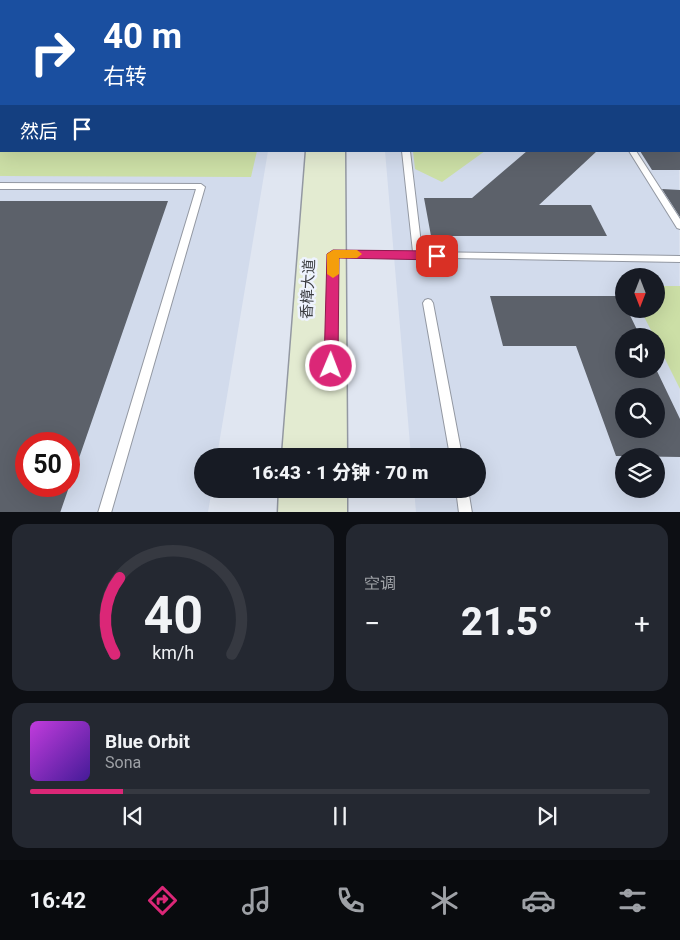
<!DOCTYPE html>
<html lang="zh">
<meta charset="utf-8">
<style>
:root{--surface:#171b24;--page:#242831;--text:#f1f3f6;--muted:#9ea1a6;--line:#363941;--accent:#db2777}
body{margin:0;font-family:Roboto,"Noto Sans SC",sans-serif;background:var(--page);color:var(--text);height:100vh;display:flex;flex-direction:column;font-size:19px;white-space:nowrap}
*{box-sizing:border-box;margin:0}
p{font-size:16px;color:var(--muted)}
.icon{flex:none;width:28px;height:28px;fill:none;stroke:currentColor;stroke-width:2;stroke-linecap:round;stroke-linejoin:round}
.map{position:relative;height:512px;overflow:hidden}
.details{display:flex;flex-direction:column;gap:12px;padding:12px;background:#0d0f14;flex:1}
.details>*{flex:none}
.banner{position:absolute;left:0px;top:0px;width:680px;height:152px;box-shadow:0 5px 20px #0002;background:#1a4fa0;color:#fff;overflow:hidden}
.needle{width:32px;rotate:180deg}
.controls{position:absolute;left:615px;top:268px;display:grid;gap:10px}
.controls a{display:grid;place-items:center;width:50px;height:50px;border-radius:50%;background:var(--surface);box-shadow:0 5px 20px #0002;font-size:25px}
.speed{position:absolute;left:15px;top:432px;display:flex;gap:10px;font-size:25px;font-weight:700;text-align:center}
.speed>*{display:grid;place-content:center;width:65px;height:65px;border-radius:50%;background:var(--surface);box-shadow:0 5px 20px #0002;line-height:1}
.speed .limit{border:8px solid #d22;background:#fff;color:#111}
.pin{position:absolute;display:grid;place-items:center;width:42px;height:42px;color:#fff;margin:-21px;border-radius:10px;box-shadow:0 2px 8px #0006}
.me{position:absolute;width:55px;margin:-28px;rotate:1deg;stroke-linejoin:round;filter:drop-shadow(0 0 4px #0008)}
.turn{display:flex;align-items:center;gap:18px;height:105px;padding:0 20px;font-size:22px}
.turn .icon{width:65px;height:65px;stroke-width:2.5}
.turn b{display:block;font-size:35px;line-height:42px}
.then{display:flex;align-items:center;height:48px;padding:0 20px;background:#0003;gap:10px;font-size:19px}
.big{font-size:38px;font-weight:800;line-height:1.1}
.details .card{flex:1;display:flex;flex-direction:column;justify-content:center;gap:8px;min-width:0;padding:0 18px;border-radius:15px;background:var(--page)}
.details .dial{align-items:center;gap:0}
.dial svg{height:130px;overflow:visible;fill:none;stroke:var(--line);stroke-width:7;stroke-linecap:round;text-anchor:middle}
.dial text{fill:var(--text);stroke:none}
.song{display:flex;align-items:center;gap:15px}
.cover{width:60px;height:60px;border-radius:8px;background:linear-gradient(135deg,hsl(290 70% 55%),hsl(260 70% 35%))}
.played{height:5px;border-radius:2px;background:linear-gradient(90deg,var(--accent) 15%,var(--line) 15%)}
.keys{display:flex;justify-content:space-around;direction:ltr}
.heat{display:flex;justify-content:space-between;align-items:center;font-size:28px;direction:ltr}
.details .tiles{flex:1;display:grid;gap:12px;grid-template-columns:1fr 1fr}
.card:last-child{grid-column:span 2}
.trip{position:absolute;left:194px;top:448px;width:292px;height:50px;border-radius:25px;background:var(--surface);box-shadow:0 5px 20px #0002;font-weight:800;line-height:50px;text-align:center}
.menu{display:flex;height:80px;justify-content:space-around;align-items:center;background:#090b0e;color:var(--muted)}
.menu .icon{width:35px;height:35px}
.menu .selected{color:var(--accent)}
.menu b{font-size:22px;color:var(--text)}
.map>svg:first-child{display:block}
</style>
<div class="map">
<svg width="680" height="513" viewBox="0 0 680 513">
<rect width="100%" height="100%" fill="#e0e6f1"/>
<path fill="#d2dbec" fill-rule="evenodd" d="M 0,0 L 294,0 L 1,1 L 0,62 Z
M 368,0 L 680,0 L 680,65 L 679,1 Z
M 679,94 L 680,512 L 416,512 L 414,489 L 478,489 L 478,456 L 411,456 L 385,151 L 679,151 ZM 624,276 L 656,276 L 656,309 L 624,309 ZM 624,336 L 656,336 L 656,369 L 624,369 ZM 624,396 L 656,396 L 656,429 L 624,429 ZM 624,456 L 656,456 L 656,489 L 624,489 Z
M 0,95 L 1,151 L 268,151 L 217,456 L 202,456 L 202,489 L 212,489 L 208,512 L 0,512 ZM 26,444 L 69,444 L 69,486 L 26,486 Z"/>
<path fill="#ccdfa6" d="M 0,100 L 1,151 L 257,151 L 251,177 L 0,176 Z
M 413,151 L 485,151 L 442,182 L 415,169 Z
M 656,286 L 680,286 L 680,389 L 656,341 L 656,336 L 654,336 L 640,309 L 656,309 Z"/>
<path fill="#5c616a" fill-rule="evenodd" d="M 527,151 L 597,151 L 539,205 L 591,205 L 607,236 L 431,236 L 424,198 L 472,198 Z
M 640,151 L 680,151 L 680,170 L 652,170 Z
M 662,189 L 680,190 L 680,217 Z
M 0,201 L 168,201 L 60,513 L 0,513 ZM 26,444 L 69,444 L 69,486 L 26,486 Z
M 490,296 L 621,296 L 624,309 L 627,309 L 640,336 L 624,336 L 624,369 L 656,369 L 680,419 L 680,457 L 616,456 L 576,346 L 503,346 ZM 624,396 L 656,396 L 656,429 L 624,429 Z"/>
<g fill="none" stroke-linecap="round" stroke-linejoin="round">
<defs>
<path id="lane" d="M 388,0 L 392,0 L 392,1 L 388,1 Z
M 491,0 L 496,0 L 496,1 L 492,1 Z
M 551,0 L 556,0 L 556,1 L 552,1 Z
M 567,0 L 572,0 L 572,1 L 568,1 Z
M 1,24 L 1,28 L 0,29 L 0,25 Z
M 679,50 L 680,50 L 680,54 L 679,54 Z
M 679,98 L 680,98 L 680,102 L 679,102 Z
M 402,151 L 410,151 L 422,252 L 680,256 L 680,262 L 333,256 L 332,254 L 333,252 L 336,251 L 413,252 Z
M 629,151 L 636,151 L 680,219 L 680,229 L 677,228 Z
M 0,183 L 201,184 L 205,187 L 111,513 L 98,513 L 196,189 L 0,189 Z
M 428,299 L 431,300 L 433,303 L 462,456 L 450,456 L 423,303 L 425,300 Z
M 456,489 L 468,489 L 472,513 L 459,513 Z"/>
<path id="secondary" d="M 317,0 L 331,0 L 331,1 L 318,1 Z
M 0,70 L 1,70 L 1,80 L 0,80 Z
M 679,71 L 680,71 L 680,81 L 679,81 Z
M 306,151 L 345,151 L 347,456 L 282,456 Z
M 279,489 L 347,489 L 347,513 L 278,513 Z"/>
</defs>
<use href="#lane" stroke="#9398a2" stroke-width="2"/>
<use href="#secondary" stroke="#9398a2" stroke-width="3"/>
<use href="#lane" fill="#fff" fill-rule="evenodd"/>
<use href="#secondary" fill="#e3ebd1" fill-rule="evenodd"/>
</g>
<path fill="#db2777" stroke="#8e194d" d="M 333,250 L 437,251 L 443,256 L 437,260 L 339,258 L 338,366 L 336,370 L 331,372 L 326,370 L 324,366 L 327,254 Z"/>
<path fill="#f59e0b" d="M 333,250 L 357,250 L 362,254 L 357,258 L 339,258 L 339,274 L 333,278 L 327,274 L 327,254 Z"/>
<g text-anchor="middle" dominant-baseline="central" stroke-width="5" stroke-linejoin="round" paint-order="stroke">
<g font-size="15" fill="#3b3d41" stroke="#eef3fe">
<text transform="translate(308 289) rotate(-87)">香樟大道</text>
</g>
</g>
</svg>
<div class="controls">
<a><svg class="needle" viewBox="-14 -14 28 28"><path d="M0-13l5 13h-10z" fill="#e53935"/><path d="M0 13l5-13h-10z" fill="#9ea1a6"/></svg></a>
<a><svg class="icon" aria-label="sound" viewBox="0 0 24 24"><path d="M4 9h4l5-4v14l-5-4H4zM17 9q2 3 0 6"/></svg></a>
<a><svg class="icon" aria-label="search" viewBox="0 0 24 24"><circle cx="10" cy="10" r="6"/><path d="M15 15l6 6"/></svg></a>
<a><svg class="icon" aria-label="layers" viewBox="0 0 24 24"><path d="M12 4l9 5-9 5-9-5zM3 14l9 5 9-5"/></svg></a>
</div>
<div class="speed"><div class="limit">50</div></div>
<div class="pin" style="left:437px;top:256px;background:#d93025"><svg class="icon" aria-label="arrive" viewBox="0 0 24 24"><path d="M6 21V4h12l-3 4 3 4H6"/></svg></div>
<svg class="me" style="left:331px;top:366px" viewBox="-20 -20 40 40"><circle r="17" fill="#db2777" stroke="#fff" stroke-width="3"/><path d="M0-11L8 9 0 5-8 9z" fill="#fff"/></svg>
<div class="trip">16:43 · 1 分钟 · 70 m</div>
<div class="banner">
<div class="turn"><svg class="icon" aria-label="right" viewBox="0 0 24 24"><path d="M7 20v-9h11M14 6l5 5-5 5"/></svg><div><b>40 m</b>右转</div></div>
<div class="then">然后<svg class="icon" aria-label="arrive" viewBox="0 0 24 24"><path d="M6 21V4h12l-3 4 3 4H6"/></svg></div>
</div>
</div>
<section class="details">
<div class="tiles">
<div class="card dial"><svg viewBox="0 0 100 80">
<path d="M14 69A42 42 0 1 1 86 69"/>
<path d="M14 69A42 42 0 0 1 17 22" stroke="#db2777"/>
<text x="50" y="56" font-size="32" font-weight="700">40</text>
<text x="50" y="72" font-size="11">km/h</text>
</svg></div>
<div class="card"><p>空调</p>
<div class="heat"><a>−</a><b class="big">21.5°</b><a>+</a></div>
</div>
<div class="card">
<div class="song"><i class="cover"></i><div><b>Blue Orbit</b><p>Sona</p></div></div>
<div class="played"></div>
<div class="keys"><svg class="icon" aria-label="previous" viewBox="0 0 24 24"><path d="M18 5L8 12l10 7zM5 5v14"/></svg><svg class="icon" aria-label="pause" viewBox="0 0 24 24"><path d="M8 5v14M16 5v14"/></svg><svg class="icon" aria-label="next" viewBox="0 0 24 24"><path d="M6 5l10 7-10 7zM19 5v14"/></svg></div>
</div>
</div>
</section>
<nav class="menu">
<b>16:42</b>
<svg class="icon selected" aria-label="directions" viewBox="0 0 24 24"><path d="M12 3l9 9-9 9-9-9zM9 14v-3h6M13 9l2 2-2 2"/></svg>
<svg class="icon" aria-label="music" viewBox="0 0 24 24"><path d="M9 18V5l10-2v13"/><circle cx="6" cy="18" r="3"/><circle cx="16" cy="16" r="3"/></svg>
<svg class="icon" aria-label="phone" viewBox="0 0 24 24"><path d="M5 4h4l2 5-3 2q2 4 5 5l2-3 5 2v4C11 20 4 13 5 4z"/></svg>
<svg class="icon" aria-label="climate" viewBox="0 0 24 24"><path d="M12 3v18M4 7l16 10M4 17L20 7"/></svg>
<svg class="icon" aria-label="car" viewBox="0 0 24 24"><path d="M5 17H2v-5l4-1 3-4h7l3 4 3 1v5h-3M9 17h6M6 11h13"/><circle cx="7" cy="17" r="2"/><circle cx="17" cy="17" r="2"/></svg>
<svg class="icon" aria-label="filters" viewBox="0 0 24 24"><path d="M4 7h16M4 17h16"/><circle cx="9" cy="7" r="2"/><circle cx="15" cy="17" r="2"/></svg>
</nav>
